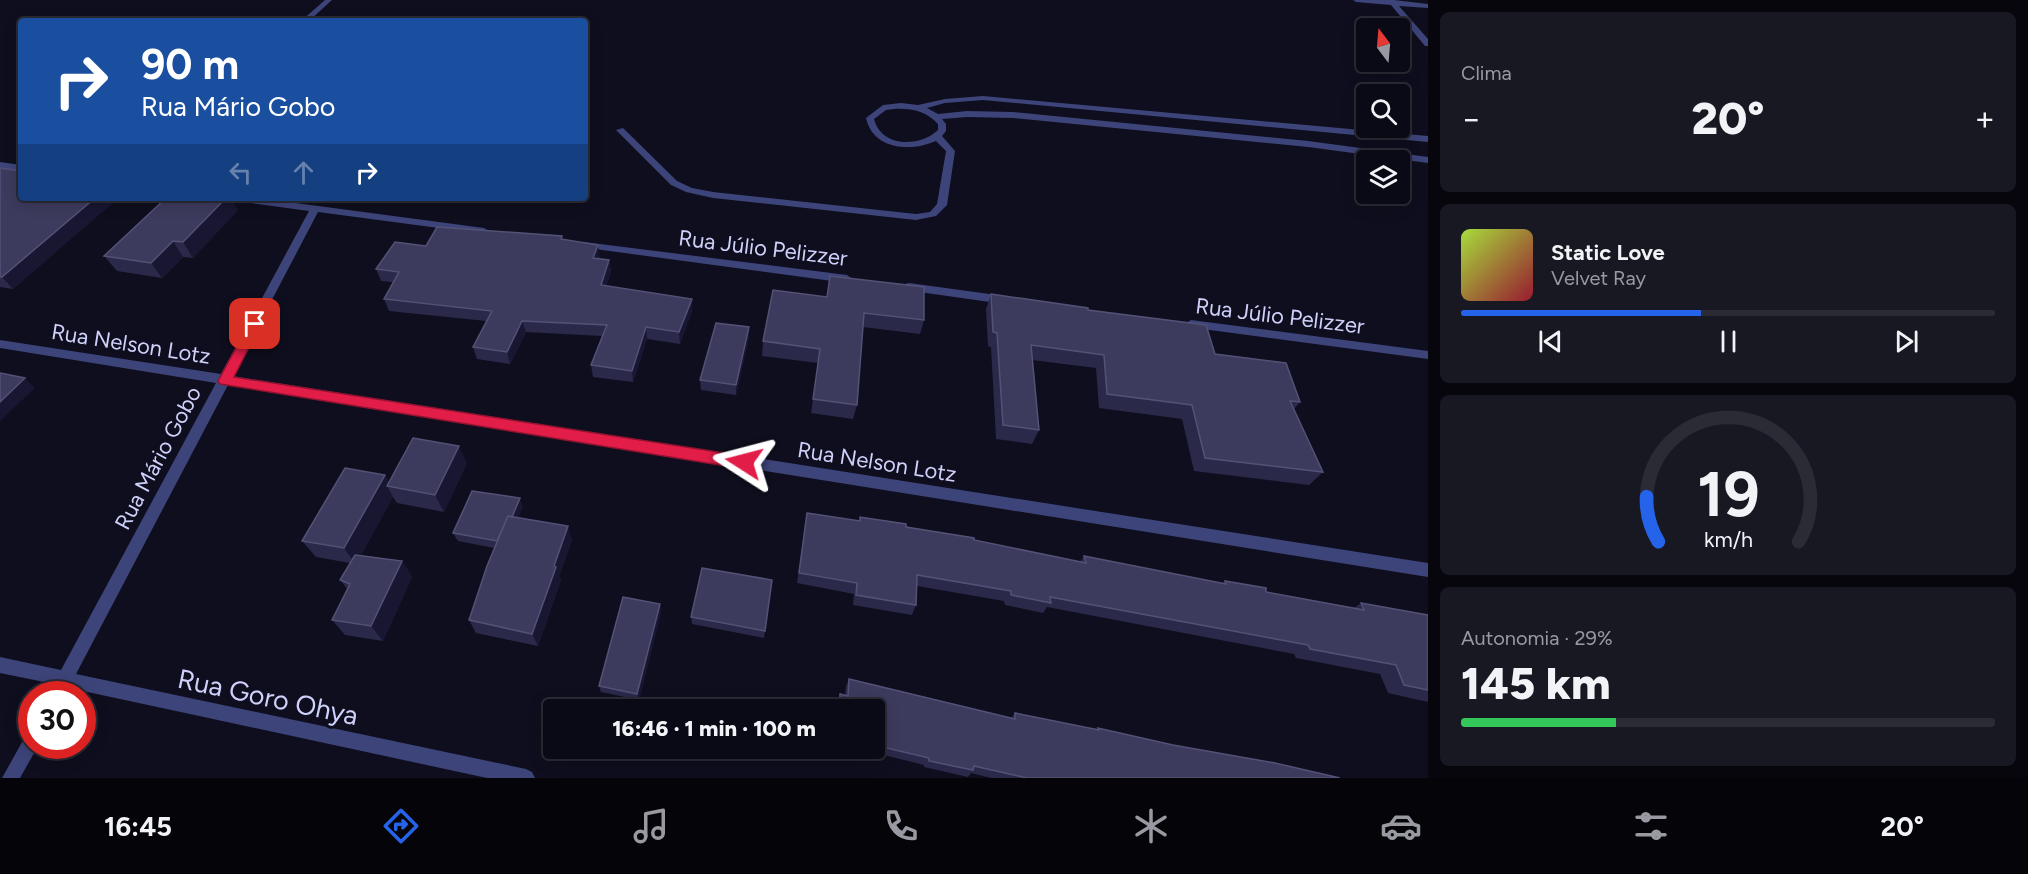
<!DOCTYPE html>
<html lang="pt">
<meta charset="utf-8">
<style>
:root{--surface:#0a0a16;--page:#181823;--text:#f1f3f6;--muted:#999aa1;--line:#2a2b35;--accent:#2563eb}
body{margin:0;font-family:Figtree,sans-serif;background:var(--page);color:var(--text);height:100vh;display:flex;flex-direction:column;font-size:22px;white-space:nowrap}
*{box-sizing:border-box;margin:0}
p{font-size:20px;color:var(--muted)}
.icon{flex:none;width:33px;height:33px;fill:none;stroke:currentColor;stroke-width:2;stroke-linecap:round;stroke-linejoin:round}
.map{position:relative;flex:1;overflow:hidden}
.sheet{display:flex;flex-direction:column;gap:12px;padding:12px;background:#06060c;width:600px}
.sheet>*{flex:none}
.guide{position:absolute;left:18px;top:18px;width:570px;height:183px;border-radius:6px;box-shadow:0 3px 15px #0003,0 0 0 2px var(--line);background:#1a4fa0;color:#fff;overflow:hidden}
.needle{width:39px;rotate:344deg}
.tools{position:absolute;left:1356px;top:18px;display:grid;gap:12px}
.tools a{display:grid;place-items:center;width:54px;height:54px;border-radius:6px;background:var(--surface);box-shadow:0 3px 15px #0003,0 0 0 2px var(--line);font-size:30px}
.speed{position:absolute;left:18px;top:681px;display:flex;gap:12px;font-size:30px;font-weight:700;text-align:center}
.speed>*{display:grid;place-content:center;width:78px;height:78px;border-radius:50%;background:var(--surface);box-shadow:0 3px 15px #0003,0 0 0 2px var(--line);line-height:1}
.speed .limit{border:9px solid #d22;background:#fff;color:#111}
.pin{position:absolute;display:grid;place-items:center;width:51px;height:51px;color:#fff;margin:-26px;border-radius:12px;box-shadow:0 3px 9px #0006}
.me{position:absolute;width:66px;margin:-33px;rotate:279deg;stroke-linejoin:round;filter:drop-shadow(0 0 4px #0008)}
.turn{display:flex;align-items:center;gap:21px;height:126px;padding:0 24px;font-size:27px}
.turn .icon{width:78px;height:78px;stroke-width:2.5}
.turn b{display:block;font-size:42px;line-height:51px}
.lanes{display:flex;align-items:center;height:57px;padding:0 24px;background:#0003;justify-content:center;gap:30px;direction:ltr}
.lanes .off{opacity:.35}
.big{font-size:45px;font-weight:800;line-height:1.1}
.sheet .widget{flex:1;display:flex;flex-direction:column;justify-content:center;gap:9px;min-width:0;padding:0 21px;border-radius:9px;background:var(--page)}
.sheet .dial{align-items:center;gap:0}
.dial svg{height:156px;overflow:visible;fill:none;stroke:var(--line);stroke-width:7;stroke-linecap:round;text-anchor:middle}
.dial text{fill:var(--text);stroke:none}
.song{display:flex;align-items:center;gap:18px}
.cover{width:72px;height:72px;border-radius:9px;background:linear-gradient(135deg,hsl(80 70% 55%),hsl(350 70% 35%))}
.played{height:6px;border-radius:3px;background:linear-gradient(90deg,var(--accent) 45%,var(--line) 45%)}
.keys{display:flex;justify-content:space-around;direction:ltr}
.heat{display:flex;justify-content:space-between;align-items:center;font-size:33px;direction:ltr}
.charge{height:9px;border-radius:4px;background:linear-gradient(90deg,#34c759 29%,var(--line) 0)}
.trip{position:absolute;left:543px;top:699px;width:342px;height:60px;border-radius:6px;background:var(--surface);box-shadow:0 3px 15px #0003,0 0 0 2px var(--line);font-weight:800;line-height:60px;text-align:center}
.dock{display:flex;height:96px;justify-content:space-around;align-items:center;background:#040409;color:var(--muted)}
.dock .icon{width:42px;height:42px}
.dock .active{color:var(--accent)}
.dock b{font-size:27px;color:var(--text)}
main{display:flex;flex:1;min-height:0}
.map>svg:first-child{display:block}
</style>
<main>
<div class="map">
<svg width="1428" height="778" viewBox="0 0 1428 778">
<rect width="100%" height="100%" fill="#0e0e1e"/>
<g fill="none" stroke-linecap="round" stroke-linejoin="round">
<path fill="#3d4479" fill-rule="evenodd" d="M 325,0 L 332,0 L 309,21 L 301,21 Z
M 1353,0 L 1394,0 L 1428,4 L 1428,8 L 1399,6 L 1428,39 L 1428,46 L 1425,46 L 1391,5 L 1356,2 Z
M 983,96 L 1428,136 L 1428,142 L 983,100 L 945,103 L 927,108 L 938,114 L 967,111 L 1013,112 L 1308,141 L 1428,157 L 1428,163 L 1308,147 L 1013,118 L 967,117 L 942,119 L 946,124 L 946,131 L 942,136 L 955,151 L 947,205 L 936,216 L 916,220 L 713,198 L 686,192 L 671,185 L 616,130 L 623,128 L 677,181 L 692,188 L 713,192 L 916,214 L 930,212 L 937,204 L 946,151 L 936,141 C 911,152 873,150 866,118 L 883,105 L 901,103 L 918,105 L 945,99 ZM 894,109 C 911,108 926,111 938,124 L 938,130 C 919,148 881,147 874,119 L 886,110 Z"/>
<path fill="#3d4479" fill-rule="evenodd" d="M 0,162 L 21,165 L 21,171 L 0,168 Z
M 231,198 L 258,198 L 484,228 L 489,231 L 484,234 L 318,212 L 232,376 L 1428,563 L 1428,577 L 228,385 L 76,674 L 526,769 L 532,772 L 535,778 L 487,778 L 69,688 L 65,694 L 49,694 L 54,684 L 0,673 L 0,657 L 61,670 L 216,383 L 0,348 L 0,340 L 221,374 L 309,211 L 236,201 Z
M 584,242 L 847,275 L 852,279 L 847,283 L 580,247 L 580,243 Z
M 909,283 L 1004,296 L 1009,300 L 1004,304 L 905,290 L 904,287 L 905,284 Z
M 1191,320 L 1428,351 L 1428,359 L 1187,327 L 1185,324 Z
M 32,733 L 32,746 L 38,746 L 20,778 L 2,778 L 26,735 Z"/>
</g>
<path fill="#2a294a" d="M 0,168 L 21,198 L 118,198 L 13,289 L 0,287 Z
M 238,210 L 193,258 L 183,257 L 162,278 L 117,271 L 104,256 Z
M 562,236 L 562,239 L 600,257 L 599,259 L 609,260 L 611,272 L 606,286 L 692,311 L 680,344 L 647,339 L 633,382 L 593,377 L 591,365 L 602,336 L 526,332 L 510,364 L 477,359 L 473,347 L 486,321 L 389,311 L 384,299 L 393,282 L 381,281 L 376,269 L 426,246 Z
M 991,294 L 1088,310 L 1215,354 L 1300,402 L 1294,409 L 1323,472 L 1309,485 L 1194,471 L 1182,419 L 1099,408 L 1096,368 L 1032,360 L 1039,430 L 1032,444 L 996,439 L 991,347 L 988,346 L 986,309 Z
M 827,297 L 924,320 L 920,334 L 863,327 L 857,405 L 853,419 L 811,413 L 818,363 L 762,356 L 763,341 Z
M 749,327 L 749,337 L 736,395 L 701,390 L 700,380 Z
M 467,463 L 444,512 L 397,503 L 393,497 L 361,555 L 402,561 L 412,577 L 383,641 L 345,635 L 332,620 L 348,590 L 340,580 L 350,563 L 316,557 L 302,541 L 385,475 L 389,482 Z
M 523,507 L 518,518 L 572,540 L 559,576 L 561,580 L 538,646 L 476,633 L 469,620 L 494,548 L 458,541 L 453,533 Z
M 860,517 L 1080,562 L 1084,556 L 1223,583 L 1225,581 L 1266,592 L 1354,608 L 1361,603 L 1428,615 L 1428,702 L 1388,693 L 1380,674 L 1296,658 L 1294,654 L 1047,607 L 1043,613 L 1005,605 L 1004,601 L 917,586 L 916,605 L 912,615 L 853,605 L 854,594 L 797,583 L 805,524 L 859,521 Z
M 772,580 L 764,638 L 692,624 L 691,617 Z
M 661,612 L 639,700 L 601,692 L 599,686 Z
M 849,679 L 1011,718 L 1015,713 L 1096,730 L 1098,728 L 1173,745 L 1340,778 L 991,778 L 971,773 L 968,777 L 924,767 L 924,765 L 856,748 L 874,748 L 874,710 L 837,710 L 837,701 L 840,694 L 845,695 L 846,686 Z"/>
<path fill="#181631" d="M 95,198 L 118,198 L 13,289 L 2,277 Z
M 226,198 L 231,198 L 238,210 L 193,258 L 183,242 Z
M 173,241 L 183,257 L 162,278 L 151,263 Z
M 598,245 L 600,257 L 595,270 L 593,258 Z
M 609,260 L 611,272 L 603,297 L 601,285 Z
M 692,299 L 692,311 L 680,344 L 679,332 Z
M 522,321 L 526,332 L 510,364 L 507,352 Z
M 646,327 L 647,339 L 633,382 L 632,371 Z
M 749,327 L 749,337 L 736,395 L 736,385 Z
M 25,378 L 35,388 L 0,421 L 0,402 Z
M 459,446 L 467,463 L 444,512 L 435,495 Z
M 385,475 L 392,487 L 387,486 L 393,497 L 356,565 L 344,548 Z
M 520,498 L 523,507 L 504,550 L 500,542 Z
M 568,526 L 572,540 L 559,576 L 561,580 L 538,646 L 532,634 Z
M 402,561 L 412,577 L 383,641 L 371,626 Z
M 660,604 L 661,612 L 639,700 L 637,694 Z"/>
<path fill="#3c3b5d" stroke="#535276" stroke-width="1.5" d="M 0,168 L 21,171 L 21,198 L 95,198 L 2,277 L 0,277 Z
M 166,198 L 226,198 L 183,242 L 173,241 L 151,263 L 104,256 Z
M 437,227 L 562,236 L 561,239 L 598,245 L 593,258 L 609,260 L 601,285 L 692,299 L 679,332 L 646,327 L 632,371 L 591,365 L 607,325 L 522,321 L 507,352 L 473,347 L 492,311 L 384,299 L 399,272 L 376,269 L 395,242 L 426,246 Z
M 830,276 L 924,287 L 924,320 L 864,313 L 857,405 L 813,399 L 820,349 L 763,341 L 773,290 L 827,297 Z
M 991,294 L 1088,308 L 1088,310 L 1206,325 L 1215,354 L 1286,363 L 1300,402 L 1290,401 L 1323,472 L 1205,458 L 1192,405 L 1107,394 L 1104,355 L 1031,345 L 1039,430 L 1003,425 L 997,333 L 993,332 Z
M 716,323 L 749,327 L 736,385 L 700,380 Z
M 0,373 L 25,378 L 0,402 Z
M 413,438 L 459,446 L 435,495 L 387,486 Z
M 345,468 L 385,475 L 344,548 L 302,541 Z
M 472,491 L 520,498 L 512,517 L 508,516 L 497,541 L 453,533 Z
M 807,513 L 860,521 L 860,517 L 906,524 L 906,527 L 974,538 L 974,540 L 1086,563 L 1084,556 L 1226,584 L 1225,581 L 1266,588 L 1266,592 L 1364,610 L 1361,603 L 1428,615 L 1428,690 L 1404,685 L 1396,665 L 1310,649 L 1308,645 L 1050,597 L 1051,603 L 1011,595 L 1011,591 L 917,575 L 916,605 L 856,595 L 857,583 L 799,573 Z
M 508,516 L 568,526 L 554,566 L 556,567 L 532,634 L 469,620 L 487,566 Z
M 355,555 L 402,561 L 371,626 L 332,620 L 350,584 L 340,580 Z
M 702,568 L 772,580 L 765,631 L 691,617 Z
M 623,597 L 660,604 L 637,694 L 599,686 Z
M 849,679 L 1015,719 L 1015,713 L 1099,730 L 1098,728 L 1173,745 L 1275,763 L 1340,778 L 1027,778 L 974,766 L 973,770 L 929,761 L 929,758 L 874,745 L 874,710 L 840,710 L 840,694 L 848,696 Z"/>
<path fill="#e11d48" stroke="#92132f" stroke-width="1.5" d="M 255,319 L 261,324 L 234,377 L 744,456 L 749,458 L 751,462 L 749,467 L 744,469 L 220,384 L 218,381 L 249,324 Z"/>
<g text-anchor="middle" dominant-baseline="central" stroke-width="6" stroke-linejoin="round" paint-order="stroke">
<g font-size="22" fill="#cfd1fb" stroke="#0e0e1e">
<text transform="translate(763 248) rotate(7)">Rua Júlio Pelizzer</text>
<text transform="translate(1280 316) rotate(7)">Rua Júlio Pelizzer</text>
<text transform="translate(131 344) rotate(9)">Rua Nelson Lotz</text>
<text transform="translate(158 458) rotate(-62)">Rua Mário Gobo</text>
<text transform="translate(877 462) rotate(9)">Rua Nelson Lotz</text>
</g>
<g font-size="27" fill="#cfd1fb" stroke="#0e0e1e">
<text transform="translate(268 697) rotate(12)">Rua Goro Ohya</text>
</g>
</g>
</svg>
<div class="tools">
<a><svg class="needle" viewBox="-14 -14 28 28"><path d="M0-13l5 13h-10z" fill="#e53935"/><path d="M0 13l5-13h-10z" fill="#999aa1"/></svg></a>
<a><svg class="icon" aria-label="search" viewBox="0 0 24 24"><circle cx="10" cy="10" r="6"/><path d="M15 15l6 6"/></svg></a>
<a><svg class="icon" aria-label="layers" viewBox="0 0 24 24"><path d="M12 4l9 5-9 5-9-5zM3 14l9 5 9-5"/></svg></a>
</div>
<div class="speed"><div class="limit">30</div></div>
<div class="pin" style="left:255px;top:324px;background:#d93025"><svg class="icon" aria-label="arrive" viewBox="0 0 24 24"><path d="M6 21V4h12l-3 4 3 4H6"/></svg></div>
<svg class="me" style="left:744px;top:462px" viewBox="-20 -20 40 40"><path d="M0-17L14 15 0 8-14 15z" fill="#e11d48" stroke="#fff" stroke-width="4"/></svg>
<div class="trip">16:46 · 1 min · 100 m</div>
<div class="guide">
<div class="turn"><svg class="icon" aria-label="right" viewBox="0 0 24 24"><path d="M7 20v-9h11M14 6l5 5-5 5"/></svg><div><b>90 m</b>Rua Mário Gobo</div></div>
<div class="lanes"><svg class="icon off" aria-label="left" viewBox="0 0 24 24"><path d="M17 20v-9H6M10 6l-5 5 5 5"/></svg><svg class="icon off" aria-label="ahead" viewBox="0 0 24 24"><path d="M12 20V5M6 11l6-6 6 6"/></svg><svg class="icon" aria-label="right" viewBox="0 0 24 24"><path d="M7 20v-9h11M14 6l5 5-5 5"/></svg></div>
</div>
</div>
<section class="sheet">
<div class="widget"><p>Clima</p>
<div class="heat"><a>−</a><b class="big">20°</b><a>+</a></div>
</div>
<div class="widget">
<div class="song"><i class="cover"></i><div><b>Static Love</b><p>Velvet Ray</p></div></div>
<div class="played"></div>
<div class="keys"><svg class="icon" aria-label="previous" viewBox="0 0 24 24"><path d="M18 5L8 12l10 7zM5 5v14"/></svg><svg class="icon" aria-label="pause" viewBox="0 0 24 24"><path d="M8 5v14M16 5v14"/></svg><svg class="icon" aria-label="next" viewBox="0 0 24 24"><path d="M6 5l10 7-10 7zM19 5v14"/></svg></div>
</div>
<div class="widget dial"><svg viewBox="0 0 100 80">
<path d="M14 69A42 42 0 1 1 86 69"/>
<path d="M14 69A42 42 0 0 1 8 46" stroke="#2563eb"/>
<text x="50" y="56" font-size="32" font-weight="700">19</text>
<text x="50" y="72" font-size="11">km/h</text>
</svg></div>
<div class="widget"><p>Autonomia · 29%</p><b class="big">145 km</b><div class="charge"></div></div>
</section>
</main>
<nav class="dock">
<b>16:45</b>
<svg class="icon active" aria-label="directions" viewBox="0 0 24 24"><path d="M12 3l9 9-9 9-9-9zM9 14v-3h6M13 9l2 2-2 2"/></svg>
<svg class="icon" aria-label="music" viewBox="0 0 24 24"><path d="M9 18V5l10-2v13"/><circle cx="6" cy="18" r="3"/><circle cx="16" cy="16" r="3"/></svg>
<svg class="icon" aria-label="phone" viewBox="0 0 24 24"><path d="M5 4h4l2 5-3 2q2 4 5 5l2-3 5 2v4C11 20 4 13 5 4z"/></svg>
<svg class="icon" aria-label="climate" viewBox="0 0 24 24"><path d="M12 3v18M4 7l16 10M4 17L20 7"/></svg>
<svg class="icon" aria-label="car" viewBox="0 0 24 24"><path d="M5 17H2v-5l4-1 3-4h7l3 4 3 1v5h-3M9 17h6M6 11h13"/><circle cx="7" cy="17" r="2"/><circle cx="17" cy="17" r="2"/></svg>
<svg class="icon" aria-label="filters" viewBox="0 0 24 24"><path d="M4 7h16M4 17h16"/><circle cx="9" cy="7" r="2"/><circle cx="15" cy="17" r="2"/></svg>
<b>20°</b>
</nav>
